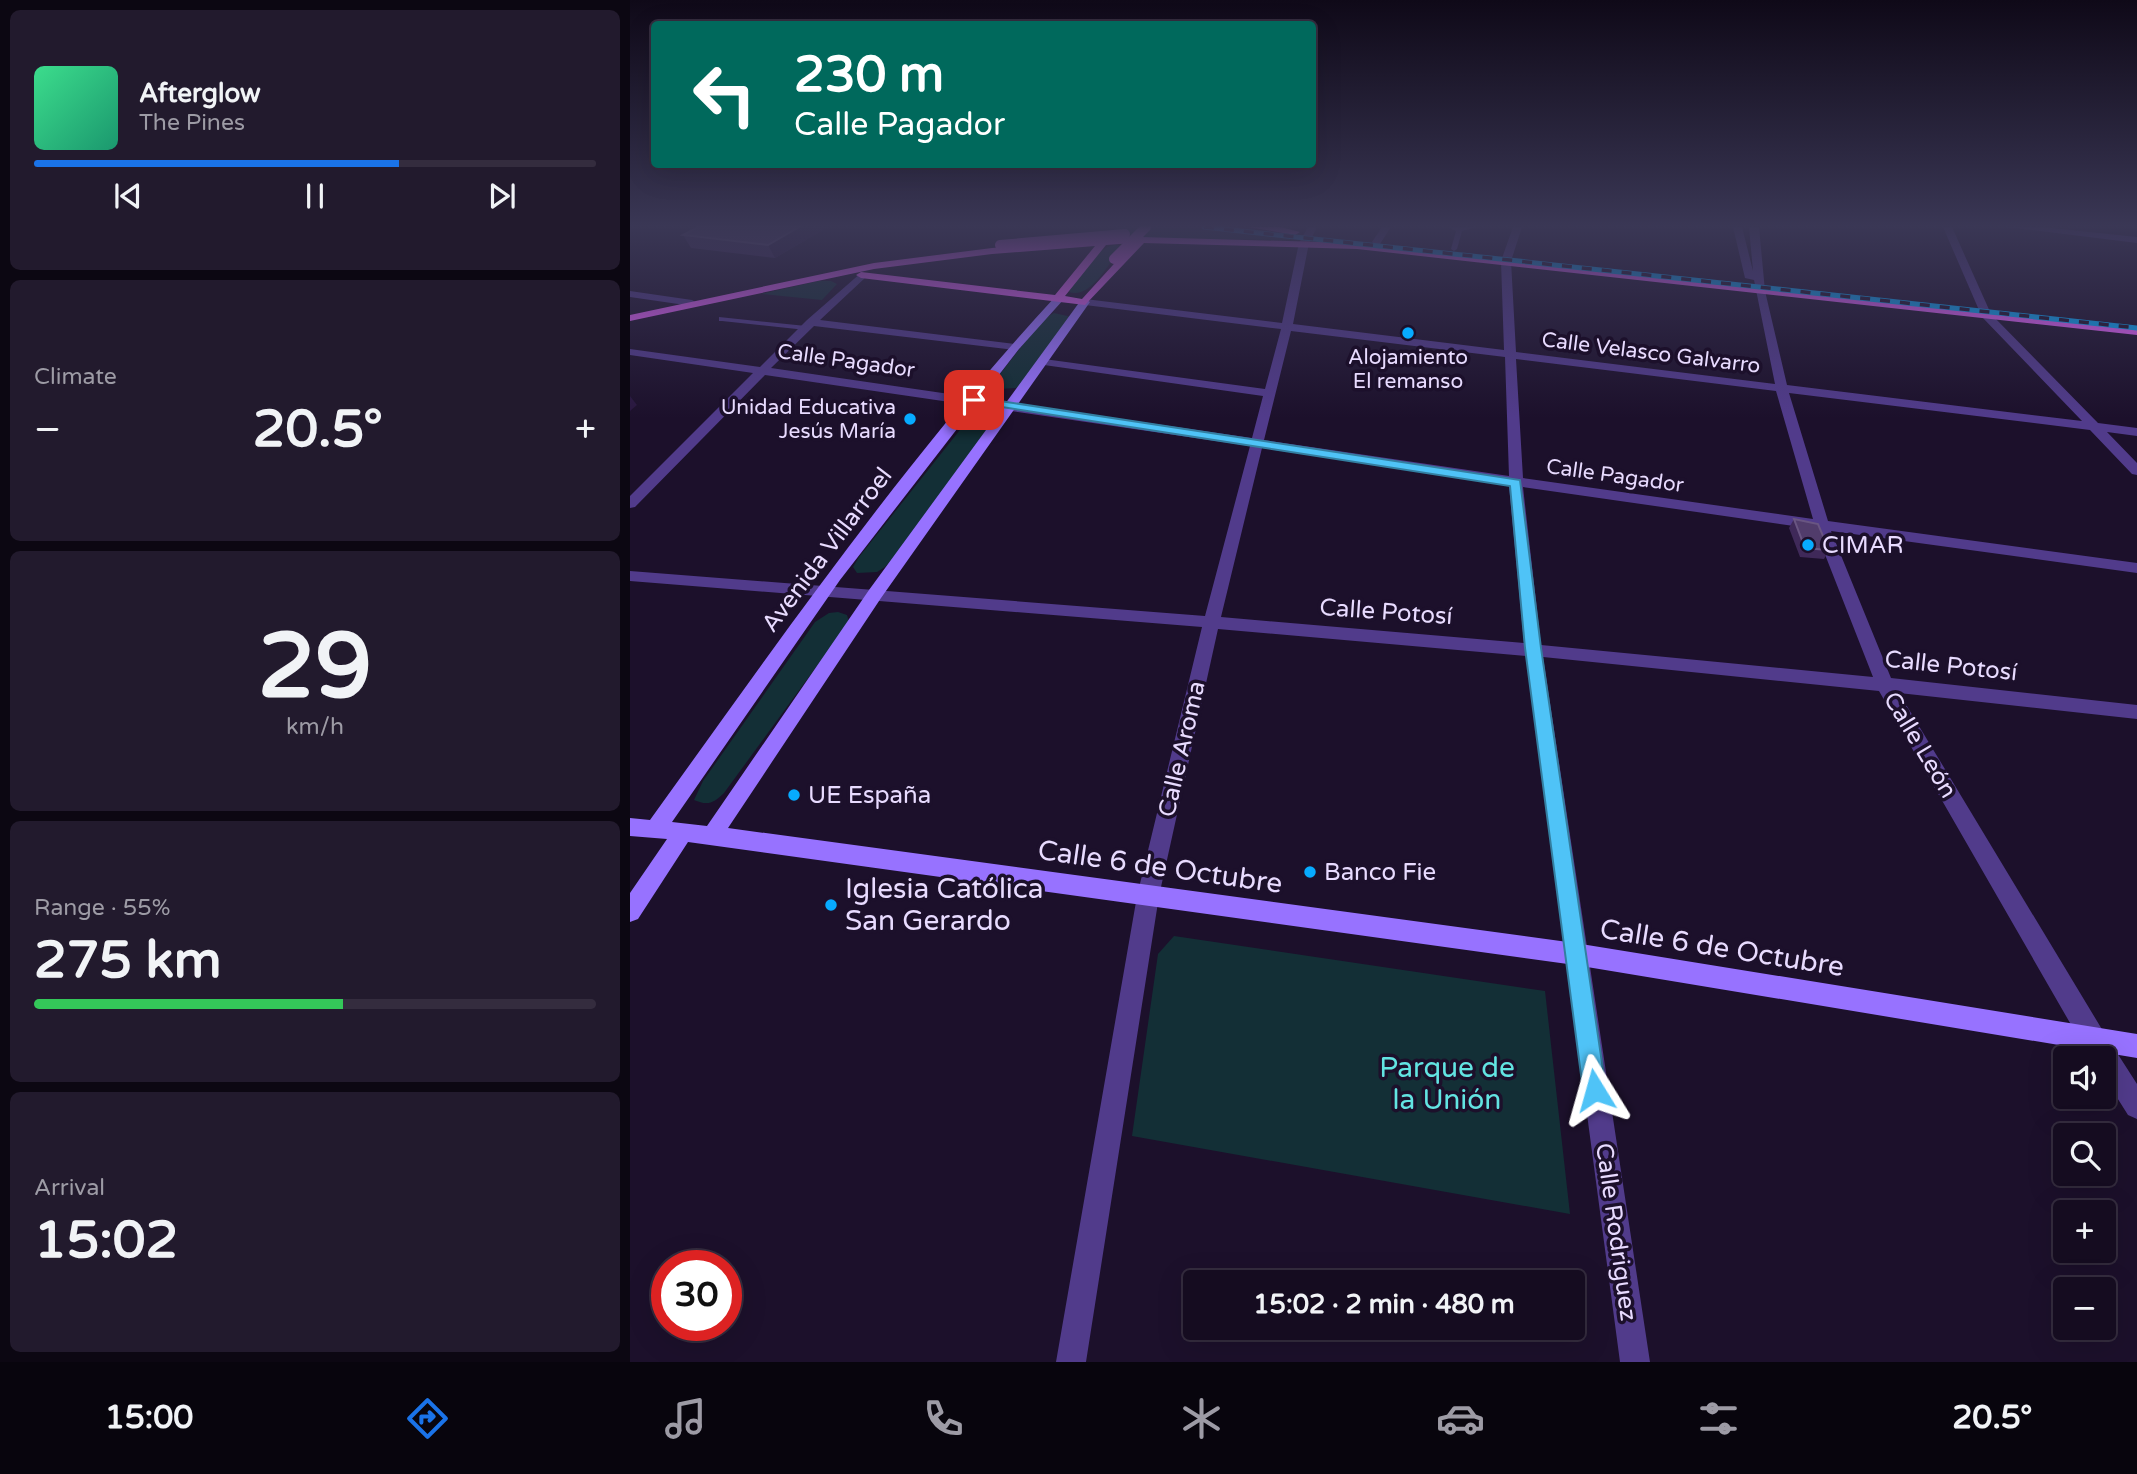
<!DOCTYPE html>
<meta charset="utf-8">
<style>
:root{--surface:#150c20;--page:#221a2d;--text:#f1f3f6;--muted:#9d9ba5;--line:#342c3e;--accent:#1a73e8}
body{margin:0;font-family:"Varela Round",sans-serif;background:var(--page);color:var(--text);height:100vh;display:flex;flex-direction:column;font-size:26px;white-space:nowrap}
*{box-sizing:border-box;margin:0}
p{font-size:23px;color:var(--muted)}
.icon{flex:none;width:38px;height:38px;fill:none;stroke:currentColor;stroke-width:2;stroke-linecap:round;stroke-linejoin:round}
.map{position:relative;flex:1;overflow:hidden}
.side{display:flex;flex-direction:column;gap:10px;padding:10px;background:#0c0712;width:630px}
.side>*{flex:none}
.top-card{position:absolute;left:21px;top:21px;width:665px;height:147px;border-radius:7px;box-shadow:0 7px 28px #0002,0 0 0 2px var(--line);background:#00695c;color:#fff;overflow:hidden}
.fabs{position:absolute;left:1423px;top:1046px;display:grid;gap:14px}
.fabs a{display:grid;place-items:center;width:63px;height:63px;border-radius:7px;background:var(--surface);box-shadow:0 7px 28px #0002,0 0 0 2px var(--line);font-size:35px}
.speed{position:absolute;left:21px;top:1250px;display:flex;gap:14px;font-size:35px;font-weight:700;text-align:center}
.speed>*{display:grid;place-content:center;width:91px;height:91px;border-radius:50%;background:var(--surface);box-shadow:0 7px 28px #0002,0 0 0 2px var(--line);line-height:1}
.speed .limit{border:10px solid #d22;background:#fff;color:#111}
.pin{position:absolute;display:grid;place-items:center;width:60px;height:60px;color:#fff;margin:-30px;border-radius:14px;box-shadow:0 4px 10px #0006}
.me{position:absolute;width:77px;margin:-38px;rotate:352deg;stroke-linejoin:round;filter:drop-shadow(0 0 5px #0008)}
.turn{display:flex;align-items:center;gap:24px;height:147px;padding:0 28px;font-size:32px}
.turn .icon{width:91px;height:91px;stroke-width:2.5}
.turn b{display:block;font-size:49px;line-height:60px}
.big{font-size:52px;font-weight:700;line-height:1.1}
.side .card{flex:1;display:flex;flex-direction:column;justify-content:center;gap:10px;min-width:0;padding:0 24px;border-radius:10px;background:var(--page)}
.side .dial{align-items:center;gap:0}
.dial b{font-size:91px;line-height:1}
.song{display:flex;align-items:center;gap:21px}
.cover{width:84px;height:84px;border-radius:10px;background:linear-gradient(135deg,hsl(150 70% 55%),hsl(160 70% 35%))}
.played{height:7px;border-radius:4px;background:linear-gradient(90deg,var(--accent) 65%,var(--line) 65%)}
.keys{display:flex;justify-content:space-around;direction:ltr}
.heat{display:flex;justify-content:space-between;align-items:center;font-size:38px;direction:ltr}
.charge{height:10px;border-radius:5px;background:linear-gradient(90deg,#34c759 55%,var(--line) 0)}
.trip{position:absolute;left:553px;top:1270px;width:402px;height:70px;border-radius:7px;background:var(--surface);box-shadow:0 7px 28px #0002,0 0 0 2px var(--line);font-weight:700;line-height:70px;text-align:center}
.dock{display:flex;height:112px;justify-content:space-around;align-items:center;background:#08050d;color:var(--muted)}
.dock .icon{width:49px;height:49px}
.dock .on{color:var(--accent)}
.dock b{font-size:32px;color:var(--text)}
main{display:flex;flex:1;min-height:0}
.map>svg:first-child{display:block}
</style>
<main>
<section class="side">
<div class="card">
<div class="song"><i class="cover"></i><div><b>Afterglow</b><p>The Pines</p></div></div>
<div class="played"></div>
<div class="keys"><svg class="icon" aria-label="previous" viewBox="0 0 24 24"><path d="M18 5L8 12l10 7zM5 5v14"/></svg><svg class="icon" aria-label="pause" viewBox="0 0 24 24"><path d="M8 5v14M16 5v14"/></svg><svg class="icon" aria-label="next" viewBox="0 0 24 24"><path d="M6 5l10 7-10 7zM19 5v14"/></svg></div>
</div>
<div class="card"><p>Climate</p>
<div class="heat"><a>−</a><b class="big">20.5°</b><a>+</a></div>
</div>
<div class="card dial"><b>29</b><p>km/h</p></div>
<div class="card"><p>Range · 55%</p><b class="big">275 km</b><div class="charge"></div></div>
<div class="card"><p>Arrival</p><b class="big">15:02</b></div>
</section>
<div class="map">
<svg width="1507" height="1362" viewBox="0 0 1507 1362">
<rect width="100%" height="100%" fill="#1c102b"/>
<path fill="#132f36" d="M 489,227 L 558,227 L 660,237 L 660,240 L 502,238 L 486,232 Z
M 484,245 L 492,246 C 480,261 461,300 439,292 C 443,277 468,248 484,245 Z
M 188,281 L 201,281 L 207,284 L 192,300 L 131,294 Z
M 424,313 L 442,317 L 394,384 L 386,388 L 368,389 L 364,384 L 367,378 L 412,320 Z
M 349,414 L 364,414 L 367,417 L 275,545 L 255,567 L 247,572 L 227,573 L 223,567 L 229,557 L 337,421 Z
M 208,612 L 217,615 L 219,622 L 94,793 C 84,803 78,806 64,800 L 73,781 L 185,622 L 199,613 Z
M 544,936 L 915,991 L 940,1214 L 502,1136 L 528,954 Z"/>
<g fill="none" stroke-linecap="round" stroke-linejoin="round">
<path fill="#513b8b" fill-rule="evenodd" d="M 818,227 L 846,227 L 832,231 L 827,249 L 824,251 L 821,249 L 826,231 Z
M 89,317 L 176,326 L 180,328 L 176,330 L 92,321 L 89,321 Z"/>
<path fill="#513b8b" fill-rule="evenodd" d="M 678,227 L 687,227 L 679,243 L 663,324 L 874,350 L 871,261 L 883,227 L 892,227 L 881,261 L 886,352 L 1145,384 L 1124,280 L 1115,278 L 1103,227 L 1112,227 L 1123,271 L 1119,227 L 1129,227 L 1135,291 L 1157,385 L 1452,421 L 1352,317 L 1313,227 L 1322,227 L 1361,314 L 1468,423 L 1507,428 L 1507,436 L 1477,432 L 1507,463 L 1507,475 L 1502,474 L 1460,430 L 1159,393 L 1198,521 L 1507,563 L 1507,573 L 1201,531 L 1261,678 L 1507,705 L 1507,719 L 1269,693 L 1473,1031 L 1507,1084 L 1507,1119 L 1498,1115 L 1474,1077 L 1474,1059 L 1462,1059 L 1455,1049 L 1249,691 L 913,657 L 1020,1362 L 990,1362 L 896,656 L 588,629 L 529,896 L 456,1362 L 426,1362 L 507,896 L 572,627 L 0,581 L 0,571 L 575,616 L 620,446 L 135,375 L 5,507 L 0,508 L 0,496 L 123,373 L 0,355 L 0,349 L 130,367 L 177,320 L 232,272 L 237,275 L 236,277 L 190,320 L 385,344 L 391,347 L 385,350 L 184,326 L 141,368 L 622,438 L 633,396 L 414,365 L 408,362 L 414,359 L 635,389 L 651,329 L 455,305 L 450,302 L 455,299 L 652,323 L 669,243 ZM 661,331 L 875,357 L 879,476 L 634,440 ZM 886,359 L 1146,391 L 1183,519 L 893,478 ZM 632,448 L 879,485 L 894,643 L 591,617 ZM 893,487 L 1185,529 L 1243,677 L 911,645 Z
M 752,227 L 761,227 L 750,244 L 744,244 L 742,242 Z
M 1377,227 L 1412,227 L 1507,237 L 1507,243 Z
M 0,291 L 62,300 L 67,303 L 62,306 L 0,297 Z"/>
<path fill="#9772ff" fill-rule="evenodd" d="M 425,297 L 434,299 L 389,349 L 210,580 L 42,822 L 77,826 L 239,590 L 451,300 L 455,299 L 460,302 L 251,598 L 98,828 L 945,943 L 1507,1034 L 1507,1058 L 945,965 L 58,842 L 8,919 L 0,922 L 0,893 L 37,839 L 0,836 L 0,818 L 20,820 C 149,641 275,459 425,297 Z"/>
<path fill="#ea62ff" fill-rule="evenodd" d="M 618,227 L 650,227 L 670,232 L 665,235 Z
M 511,237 L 727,243 L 1507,329 L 1507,335 L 727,249 L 514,243 L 455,305 L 231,278 L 226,275 L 231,272 L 425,295 L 465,246 L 362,254 L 244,269 L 0,321 L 0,315 L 244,263 L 362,248 ZM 503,243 L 452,299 L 435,296 L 476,245 Z"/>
<defs>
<path id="rail" d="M 574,227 L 1507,328"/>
</defs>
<use href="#rail" stroke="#07abff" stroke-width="5"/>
<use href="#rail" stroke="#1c102b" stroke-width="3.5" stroke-dasharray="10" stroke-linecap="butt"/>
<path stroke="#ea62ff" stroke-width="10" d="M 370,245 L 495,234
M 484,259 L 516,227"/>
</g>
<path fill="#3f2959" d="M 64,227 L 198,227 L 145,258 L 61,248 L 53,235 L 65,229 Z
M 1164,519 L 1199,550 L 1194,559 L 1170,557 L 1159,528 Z"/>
<path fill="#29173f" d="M 169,227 L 198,227 L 145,258 L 138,245 Z
M 0,396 L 7,405 L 0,411 Z"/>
<path fill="#513c6b" stroke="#695582" stroke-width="2" d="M 68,227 L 169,227 L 138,245 L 53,235 Z
M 1164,519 L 1188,524 L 1199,550 L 1175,548 Z"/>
<linearGradient id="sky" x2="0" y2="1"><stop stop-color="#0f0918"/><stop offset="0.54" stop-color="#3a3755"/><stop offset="1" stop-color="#3a3755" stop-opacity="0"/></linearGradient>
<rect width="1507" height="418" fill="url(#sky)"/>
<path fill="#4fc3f7" stroke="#337fa1" stroke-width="2" d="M 344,397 L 890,480 L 911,648 L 976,1090 L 973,1098 L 965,1101 L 957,1098 L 953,1090 L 895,648 L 880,486 L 340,402 L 339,400 Z"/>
<g fill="#07abff" stroke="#1c102b" stroke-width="2.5">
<circle cx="778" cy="333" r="7"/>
<circle cx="280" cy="419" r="7"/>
<circle cx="1178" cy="545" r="7"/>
<circle cx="164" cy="795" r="7"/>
<circle cx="680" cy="872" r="7"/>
<circle cx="201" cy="905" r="7"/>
</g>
<g text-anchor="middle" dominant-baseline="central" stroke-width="7" stroke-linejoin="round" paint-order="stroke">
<g font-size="21" fill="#e8dbff" stroke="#1c102b">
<text transform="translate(1021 353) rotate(7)">Calle Velasco Galvarro</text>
<text transform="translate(216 361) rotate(8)">Calle Pagador</text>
<text transform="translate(985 476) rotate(8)">Calle Pagador</text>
</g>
<g font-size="21" fill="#e8dbff" stroke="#1c102b">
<text x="778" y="357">Alojamiento<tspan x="778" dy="24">El remanso</tspan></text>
<text x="266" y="407" text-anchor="end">Unidad Educativa<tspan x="266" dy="24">Jesús María</tspan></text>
</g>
<g font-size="24" fill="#e8dbff" stroke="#1c102b" text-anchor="start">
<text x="1192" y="545">CIMAR</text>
<text x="178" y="795">UE España</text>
<text x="694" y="872">Banco Fie</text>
</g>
<g font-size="24" fill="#e8dbff" stroke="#1c102b">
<text transform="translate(197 550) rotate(-53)">Avenida Villarroel</text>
<text transform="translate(756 612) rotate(4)">Calle Potosí</text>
<text transform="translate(1321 666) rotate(6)">Calle Potosí</text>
<text transform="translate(1290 745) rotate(59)">Calle León</text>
<text transform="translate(552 749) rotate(-77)">Calle Aroma</text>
<text transform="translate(986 1232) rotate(82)">Calle Rodriguez</text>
</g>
<g font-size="28" fill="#e8dbff" stroke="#1c102b">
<text transform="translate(530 867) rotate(8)">Calle 6 de Octubre</text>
<text transform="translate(1092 948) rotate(9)">Calle 6 de Octubre</text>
</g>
<g font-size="28" fill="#e8dbff" stroke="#1c102b" text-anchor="start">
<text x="215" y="889">Iglesia Católica<tspan x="215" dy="32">San Gerardo</tspan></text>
</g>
<g font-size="28" fill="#62e4e2" stroke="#1c102b">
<text x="817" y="1068">Parque de<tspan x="817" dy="32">la Unión</tspan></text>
</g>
</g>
</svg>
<div class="fabs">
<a><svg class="icon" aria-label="sound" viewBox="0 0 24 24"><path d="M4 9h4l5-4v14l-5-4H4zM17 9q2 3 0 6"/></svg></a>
<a><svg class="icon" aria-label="search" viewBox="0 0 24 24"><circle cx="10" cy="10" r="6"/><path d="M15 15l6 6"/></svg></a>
<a>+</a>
<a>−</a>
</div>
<div class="speed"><div class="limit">30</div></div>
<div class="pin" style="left:344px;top:400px;background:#d93025"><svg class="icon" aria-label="arrive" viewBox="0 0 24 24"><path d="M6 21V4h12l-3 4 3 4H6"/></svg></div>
<svg class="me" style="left:965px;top:1090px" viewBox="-20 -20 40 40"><path d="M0-17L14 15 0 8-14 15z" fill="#4fc3f7" stroke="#fff" stroke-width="4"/></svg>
<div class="trip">15:02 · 2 min · 480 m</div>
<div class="top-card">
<div class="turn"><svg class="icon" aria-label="left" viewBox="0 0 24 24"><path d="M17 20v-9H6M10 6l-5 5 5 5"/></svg><div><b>230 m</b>Calle Pagador</div></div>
</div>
</div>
</main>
<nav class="dock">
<b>15:00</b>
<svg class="icon on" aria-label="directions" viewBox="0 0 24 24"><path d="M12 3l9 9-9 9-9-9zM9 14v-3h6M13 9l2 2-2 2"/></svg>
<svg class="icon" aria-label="music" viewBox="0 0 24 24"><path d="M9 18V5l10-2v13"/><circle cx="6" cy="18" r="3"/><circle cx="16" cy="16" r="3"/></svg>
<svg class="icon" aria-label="phone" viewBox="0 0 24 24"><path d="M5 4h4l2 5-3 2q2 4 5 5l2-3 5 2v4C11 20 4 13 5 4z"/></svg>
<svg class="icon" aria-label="climate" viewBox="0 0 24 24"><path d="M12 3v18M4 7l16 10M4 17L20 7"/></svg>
<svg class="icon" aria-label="car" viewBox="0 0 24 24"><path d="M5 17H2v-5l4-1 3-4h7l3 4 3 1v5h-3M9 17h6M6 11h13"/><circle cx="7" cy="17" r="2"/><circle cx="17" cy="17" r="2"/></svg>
<svg class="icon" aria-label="filters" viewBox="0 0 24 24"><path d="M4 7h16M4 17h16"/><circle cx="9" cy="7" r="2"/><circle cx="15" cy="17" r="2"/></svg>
<b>20.5°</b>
</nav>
